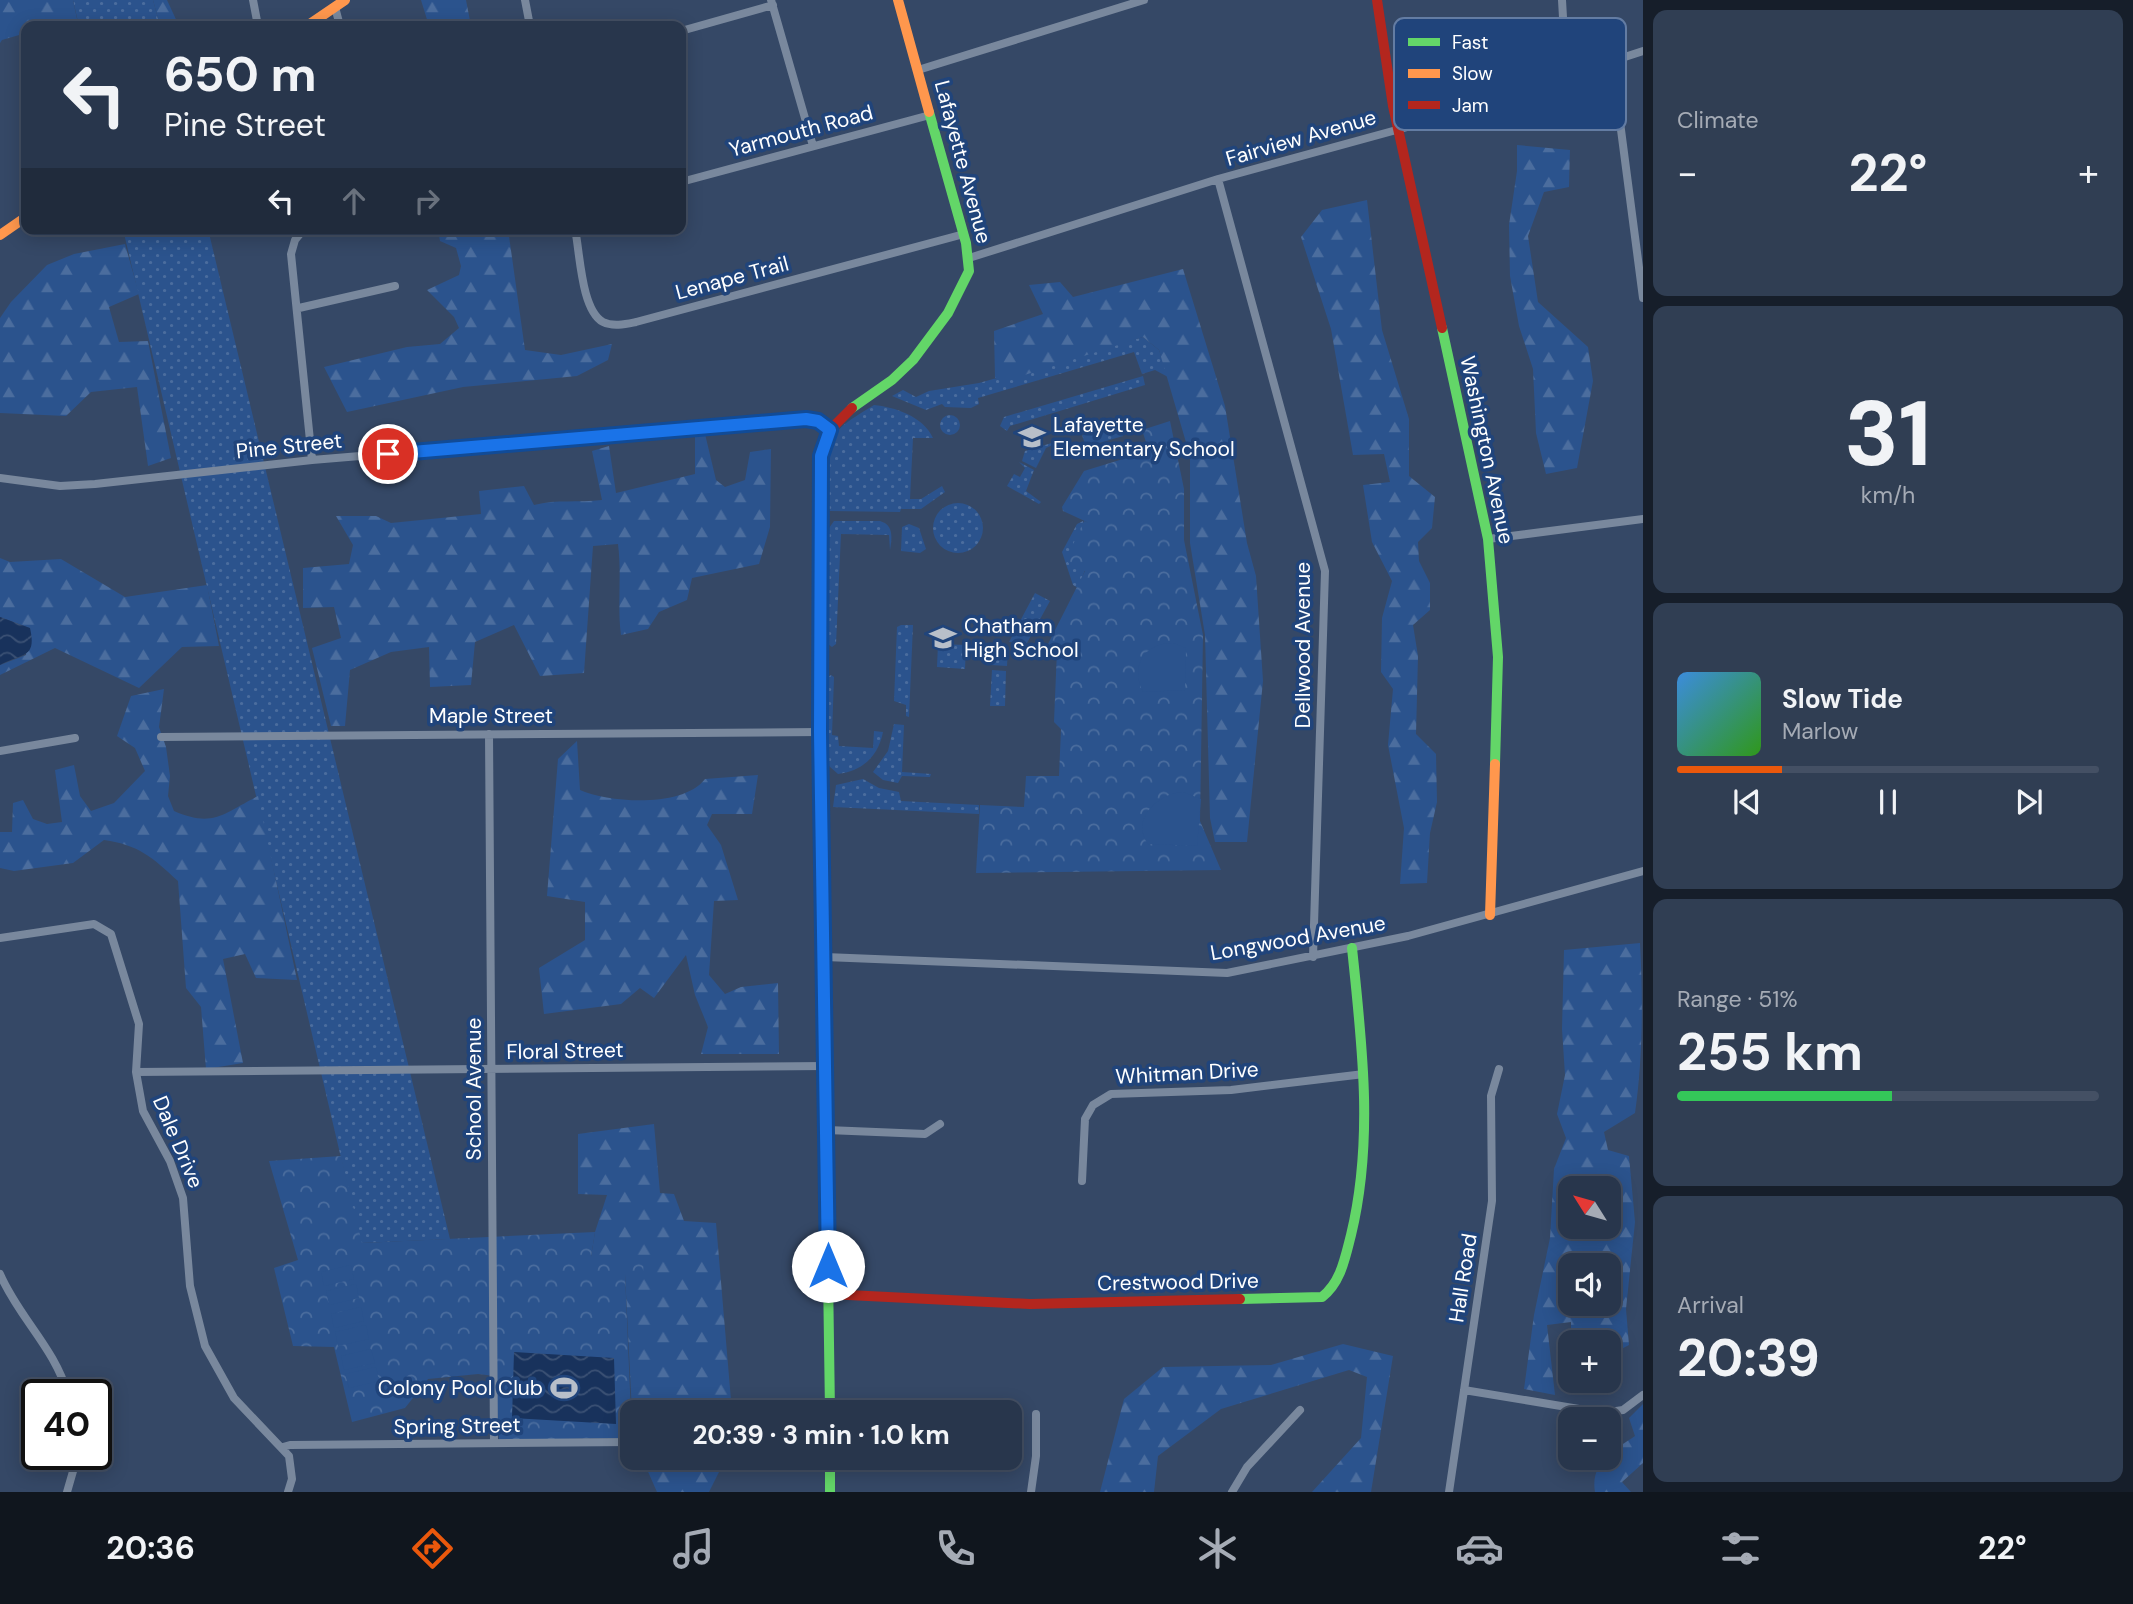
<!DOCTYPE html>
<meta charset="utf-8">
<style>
:root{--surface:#28364c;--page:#303e53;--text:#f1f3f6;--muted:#a5abb5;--line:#445064;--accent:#ea580c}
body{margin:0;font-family:"DM Sans",sans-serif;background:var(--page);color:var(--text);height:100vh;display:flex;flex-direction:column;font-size:26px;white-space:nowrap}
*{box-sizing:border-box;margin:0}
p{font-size:23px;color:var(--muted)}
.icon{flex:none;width:38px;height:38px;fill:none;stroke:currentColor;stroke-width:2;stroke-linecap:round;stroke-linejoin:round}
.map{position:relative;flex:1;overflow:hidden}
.sheet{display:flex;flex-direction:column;gap:10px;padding:10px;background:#161e2a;width:490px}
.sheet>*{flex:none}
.hud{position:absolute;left:21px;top:21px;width:665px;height:214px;border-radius:14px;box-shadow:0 4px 18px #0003,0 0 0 2px var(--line);background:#28364c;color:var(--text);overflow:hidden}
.needle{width:46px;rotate:307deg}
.tools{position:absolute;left:1558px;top:1176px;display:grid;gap:14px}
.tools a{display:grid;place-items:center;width:63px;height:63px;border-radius:14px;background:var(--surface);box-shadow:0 4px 18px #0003,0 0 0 2px var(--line);font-size:35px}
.speed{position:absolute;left:21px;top:1379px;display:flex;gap:14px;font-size:35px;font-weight:700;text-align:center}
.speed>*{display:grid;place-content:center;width:91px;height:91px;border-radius:50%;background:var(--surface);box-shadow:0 4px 18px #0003,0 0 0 2px var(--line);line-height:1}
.speed .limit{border:4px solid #111;border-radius:10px;background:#fff;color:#111}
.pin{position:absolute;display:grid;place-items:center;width:60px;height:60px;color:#fff;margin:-30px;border:4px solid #fff;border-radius:50%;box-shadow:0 2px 7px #0007}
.me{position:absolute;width:77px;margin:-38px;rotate:0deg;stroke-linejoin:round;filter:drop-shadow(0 0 5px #0008)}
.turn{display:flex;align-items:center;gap:24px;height:147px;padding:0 28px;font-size:32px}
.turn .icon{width:91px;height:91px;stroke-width:2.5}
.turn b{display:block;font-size:49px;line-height:60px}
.lanes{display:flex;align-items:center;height:66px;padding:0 28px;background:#0003;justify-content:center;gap:35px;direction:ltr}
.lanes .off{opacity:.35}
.big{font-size:52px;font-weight:700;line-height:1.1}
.sheet .tile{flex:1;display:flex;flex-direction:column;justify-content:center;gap:10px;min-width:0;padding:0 24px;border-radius:14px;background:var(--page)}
.sheet .dial{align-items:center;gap:0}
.dial b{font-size:91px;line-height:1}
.song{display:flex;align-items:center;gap:21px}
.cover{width:84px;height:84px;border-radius:10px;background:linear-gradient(135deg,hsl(210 70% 55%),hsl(110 70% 35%))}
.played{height:7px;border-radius:4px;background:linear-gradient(90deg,var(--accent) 25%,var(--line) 25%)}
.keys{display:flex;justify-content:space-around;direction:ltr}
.heat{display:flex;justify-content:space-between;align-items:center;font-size:38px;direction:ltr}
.charge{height:10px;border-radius:5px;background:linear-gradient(90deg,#34c759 51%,var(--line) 0)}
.trip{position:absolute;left:620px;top:1400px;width:402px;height:70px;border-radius:14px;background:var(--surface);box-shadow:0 4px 18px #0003,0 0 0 2px var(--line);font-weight:700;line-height:70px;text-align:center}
.tabs{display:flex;height:112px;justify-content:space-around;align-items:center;background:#10161e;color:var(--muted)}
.tabs .icon{width:49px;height:49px}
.tabs .current{color:var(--accent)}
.tabs b{font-size:32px;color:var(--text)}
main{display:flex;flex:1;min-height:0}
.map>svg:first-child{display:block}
</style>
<main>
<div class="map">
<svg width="1643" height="1492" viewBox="0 0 1643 1492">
<defs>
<pattern id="grass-dots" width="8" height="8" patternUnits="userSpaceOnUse" patternTransform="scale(1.75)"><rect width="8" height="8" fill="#2b538d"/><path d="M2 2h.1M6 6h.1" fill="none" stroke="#4b6d9e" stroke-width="1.8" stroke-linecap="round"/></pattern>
<pattern id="forest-firs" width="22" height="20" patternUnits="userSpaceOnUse" patternTransform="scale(1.75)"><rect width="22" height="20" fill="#2b538d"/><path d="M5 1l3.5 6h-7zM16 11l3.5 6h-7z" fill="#4b6d9e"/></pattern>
<pattern id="park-crowns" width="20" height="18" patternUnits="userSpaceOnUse" patternTransform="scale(1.75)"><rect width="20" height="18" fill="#2b538d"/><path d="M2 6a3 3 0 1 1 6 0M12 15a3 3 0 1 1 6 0" fill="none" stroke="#4b6d9e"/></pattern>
<pattern id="water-waves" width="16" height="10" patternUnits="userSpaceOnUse" patternTransform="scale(1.75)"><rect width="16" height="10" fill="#18325c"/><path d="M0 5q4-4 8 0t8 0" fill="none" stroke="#3b5174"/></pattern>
</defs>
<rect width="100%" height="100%" fill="#354866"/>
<path fill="url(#grass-dots)" d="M 73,0 L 153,0 L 160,26 L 79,26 Z
M 123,229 L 208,229 L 450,1239 L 361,1243 Z
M 1143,337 L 1159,350 L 1168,377 L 1155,370 L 1142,374 L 1134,352 L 978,398 L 979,404 L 971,408 L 945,407 L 942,404 L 926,410 L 892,396 L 903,390 L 916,397 L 929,391 L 979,383 Z
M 1143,376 L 1145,385 L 1010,426 L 1007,431 L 1000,426 L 1004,417 Z
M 874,405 C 894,407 923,416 933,438 L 913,438 L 910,499 L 921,499 L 942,486 L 945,492 L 921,509 L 901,509 L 900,512 L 830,511 C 826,502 827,489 827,478 C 826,432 837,428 874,405 Z
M940 425a10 10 0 1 1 20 0a10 10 0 1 1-20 0Z
M 1120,423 L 1123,436 L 1086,447 L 1082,435 Z
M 1065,439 L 1046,448 L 1036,468 L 1022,461 L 1025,451 Z
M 1019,462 L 1034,470 L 1026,491 L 1041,502 L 1039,504 L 1007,486 L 1014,474 L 1020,477 L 1025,468 Z
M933 528a25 25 0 1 1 50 0a25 25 0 1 1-50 0Z
M 834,521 L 880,521 C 894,525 892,538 890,550 L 889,535 L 841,534 L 836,644 L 832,647 L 828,644 L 827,531 Z
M 1083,521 L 1085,570 L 1078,588 L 1073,585 L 1062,552 L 1077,524 Z
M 909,524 L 919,528 L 926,549 L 920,553 L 901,551 L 902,527 Z
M 1035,593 L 1050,601 L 1027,643 L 1009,642 Z
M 901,625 L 913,625 L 909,717 L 906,716 L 906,705 L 894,701 L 897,627 Z
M 993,642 L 1008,648 L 1007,666 L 991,665 Z
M 938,644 L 966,645 L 965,669 L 937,667 Z
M 992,670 L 1006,671 L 1005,706 L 990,706 Z
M 831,675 L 834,677 L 832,735 L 838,736 L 839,746 L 873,748 L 874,731 L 883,732 C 878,757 862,771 838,774 L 829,766 L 828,677 Z
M 894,724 L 904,725 L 902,772 L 931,774 L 930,777 L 902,776 L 898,783 L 883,780 L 873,772 L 888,751 Z
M 863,779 L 879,788 L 899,792 L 901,801 L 979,805 L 979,814 L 833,807 L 836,785 Z"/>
<path fill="url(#forest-firs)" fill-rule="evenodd" d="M 0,0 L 73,0 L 77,19 L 52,26 L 26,26 L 26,33 L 2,40 L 0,43 Z
M 153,0 L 167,0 L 179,26 L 160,26 Z
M 421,0 L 466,0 L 471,26 L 429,26 Z
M 1517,145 L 1570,150 L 1569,187 L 1544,192 L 1528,236 L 1538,302 L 1588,347 L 1593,381 L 1577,468 L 1546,474 L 1536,433 L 1533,369 L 1519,326 L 1510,276 L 1509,225 L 1517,171 Z
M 1367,200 L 1382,330 L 1409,419 L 1409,476 L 1435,497 L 1432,528 L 1418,542 L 1419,561 L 1430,583 L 1430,610 L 1413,625 L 1418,656 L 1416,734 L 1436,754 L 1437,802 L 1430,833 L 1427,883 L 1400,884 L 1404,828 L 1388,745 L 1393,689 L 1381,672 L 1382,618 L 1392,581 L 1372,542 L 1363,485 L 1390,482 L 1384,454 L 1353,455 L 1331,329 L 1301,237 L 1322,210 Z
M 438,229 L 508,229 L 525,350 L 561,355 L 612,344 L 608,360 L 577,376 L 463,387 L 347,412 L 324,367 L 407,347 L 440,344 L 459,328 L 454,317 L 427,290 L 459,275 L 461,266 L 456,248 L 440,241 Z
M 125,244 L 139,294 L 109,307 L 119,342 L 148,341 L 171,458 L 148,466 L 137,387 L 91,392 L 66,416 L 0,413 L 0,318 L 11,302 L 47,265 L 74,254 Z
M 1183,269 L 1225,406 L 1247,543 L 1256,576 L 1263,681 L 1247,842 L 1215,842 L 1210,818 L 1205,635 L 1190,543 L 1190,456 L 1159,350 L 1143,337 L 1015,378 L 995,378 L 994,331 L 1043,314 L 1029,285 L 1060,282 L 1073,297 Z
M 705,434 L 716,480 L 725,487 L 745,480 L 750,452 L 771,449 L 770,527 L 759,564 L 692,578 L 687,600 L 659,612 L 648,629 L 621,635 C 617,605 622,575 618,544 L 593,546 L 584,673 L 540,676 L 514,625 L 475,642 L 471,685 L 430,687 L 429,647 L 391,652 L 350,670 L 345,726 L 331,726 L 312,648 L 341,638 L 334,607 L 303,608 L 303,568 L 349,564 L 353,545 L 336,516 L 376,516 L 391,523 L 481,514 L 479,491 L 524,486 L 534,505 C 557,499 578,503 602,500 L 592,451 L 609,446 L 616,493 L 695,474 L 695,435 Z
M 0,558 L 10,562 L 61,559 L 125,597 L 207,585 L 219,646 L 182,647 L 139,688 L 55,648 L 0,675 L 0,665 L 26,655 L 29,628 L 0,617 Z
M 164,689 L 159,727 L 166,747 L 170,776 L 168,796 L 174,811 C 213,828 223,814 258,796 L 297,980 L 256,978 L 245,954 L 223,959 L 243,1063 L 206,1069 L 201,1007 L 186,988 L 178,881 C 152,857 139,845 104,840 L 73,863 L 14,871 L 0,868 L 0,832 L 12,832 L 13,803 L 23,800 L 33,819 L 47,824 L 62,822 L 55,770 L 74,765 L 80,796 L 91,811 L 114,803 L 145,771 L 135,748 L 117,736 L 131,696 Z
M 577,741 L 580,790 C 610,803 683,808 705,779 L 758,775 L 752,814 L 712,814 L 707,825 L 721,845 L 738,900 L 714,901 L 709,975 L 725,994 L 741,987 L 778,983 L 779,1054 L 701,1054 L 708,1027 L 695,995 L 686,955 L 654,998 L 640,988 L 621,1004 L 544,1014 L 539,968 L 585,940 L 585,902 L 547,896 L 558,759 Z
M 1640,943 C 1643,999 1643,1058 1635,1113 L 1604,1132 L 1608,1150 L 1629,1156 L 1635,1222 L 1626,1309 L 1629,1345 L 1608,1356 L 1608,1342 L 1571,1342 L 1571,1322 L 1547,1325 L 1555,1395 L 1524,1389 L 1534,1315 L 1550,1238 L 1554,1169 L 1566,1138 L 1557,1114 L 1565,1075 L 1562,1029 L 1564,950 ZM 1570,1188 L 1608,1188 L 1608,1227 L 1570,1227 ZM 1570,1265 L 1608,1265 L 1608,1304 L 1570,1304 Z
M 654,1124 L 660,1193 L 674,1194 L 684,1221 L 716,1223 L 732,1412 L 632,1412 L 625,1274 L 644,1257 L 591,1257 L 595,1232 L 607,1195 L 578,1194 L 578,1134 Z
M 1343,1344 L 1393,1356 L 1371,1492 L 1312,1492 L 1361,1438 L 1367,1377 L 1349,1370 L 1221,1409 L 1158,1456 L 1154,1492 L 1100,1492 L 1124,1399 L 1163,1367 L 1271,1365 Z
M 1643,1404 L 1643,1463 L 1622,1482 L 1631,1492 L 1595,1492 C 1590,1463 1614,1450 1635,1436 L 1629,1418 Z
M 642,1458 L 726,1458 L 709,1492 L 657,1492 Z"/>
<path fill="url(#park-crowns)" d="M 1170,421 L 1184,489 L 1184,540 L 1203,635 L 1200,821 L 1221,870 L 976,873 L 980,805 L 1024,807 L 1026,776 L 1059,776 L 1061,729 L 1054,722 L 1057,650 L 1048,644 L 1085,571 L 1070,565 L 1066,559 L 1084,521 L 1089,523 L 1063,511 L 1062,507 L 1084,471 L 1149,451 L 1142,430 Z
M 341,1156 L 362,1243 L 595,1232 L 591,1257 L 644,1256 L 643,1274 L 625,1274 L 632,1438 L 499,1440 L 495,1376 L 478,1374 L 428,1379 L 405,1408 L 352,1422 L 334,1347 L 293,1346 L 274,1268 L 298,1260 L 269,1161 Z"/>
<path fill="#2b538d" d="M 1173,643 L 1186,648 L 1185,690 L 1143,692 C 1130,666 1144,643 1173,643 Z
M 1183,792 L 1201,799 L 1197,846 L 1148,844 C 1130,820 1158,793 1183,792 Z
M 351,1265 L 354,1279 L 324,1286 L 321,1272 Z
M 356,1284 L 359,1298 L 329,1305 L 326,1291 Z
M 361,1307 L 364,1321 L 334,1328 L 331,1314 Z
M 366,1325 L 369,1339 L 338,1346 L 335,1332 Z
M 371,1349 L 375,1363 L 344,1370 L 341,1356 Z
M 376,1367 L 379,1381 L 349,1388 L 345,1374 Z"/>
<path fill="url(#water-waves)" d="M 0,617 L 30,628 C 37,659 22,653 0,665 Z
M 514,1352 L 614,1358 L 616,1424 L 512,1418 Z"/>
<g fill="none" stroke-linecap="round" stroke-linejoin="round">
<path stroke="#79889d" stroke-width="8" d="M 253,0 L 258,26
M 525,0 L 530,26
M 771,0 L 813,146
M 1562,0 L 1564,35 L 1575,73
M 335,7 L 340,26
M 681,31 L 773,5
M 1612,61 L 1643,298
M 918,70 L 1144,0
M 1218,179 L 1325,571 L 1313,957
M 681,182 L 930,115
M 304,229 L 295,240 L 291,254 L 312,460
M 575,229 C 580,252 581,310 603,322 C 613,327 626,324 636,322 L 964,234
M 969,258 L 1218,179 L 1422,123 L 1643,51
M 299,308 L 395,286
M 0,478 L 60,486 L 95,484 L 312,460 L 806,419 L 818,421 L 830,430
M 1488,539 L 1643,519
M 489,734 L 494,1443
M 161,737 L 820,732
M 0,751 L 75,738
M 0,938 L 94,924 L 111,934 L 139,1024 L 136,1072 L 143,1111 L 170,1161 L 183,1198 L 190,1286 L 205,1346 L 234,1398 L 289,1456 L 292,1479 L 288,1492
M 825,957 L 1227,973 L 1408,936 L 1643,871
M 136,1072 L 827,1066
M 827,1130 L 925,1134 L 940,1124
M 1082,1181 L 1085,1119 L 1093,1105 L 1111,1094 L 1231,1090 L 1364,1074
M 0,1274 C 19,1318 55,1348 68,1395
M 1464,1390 L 1603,1413 L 1623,1410 L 1643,1395
M 283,1447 L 290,1445 L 632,1442
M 67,1492 L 78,1454
M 1031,1492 L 1036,1456 L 1036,1414
M 1232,1492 L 1247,1467 L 1300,1410
M 1449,1492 L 1492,1201 L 1491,1096 L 1499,1069"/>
<path stroke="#63d668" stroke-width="10" d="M 1442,328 L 1488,539 L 1498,657 L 1495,764
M 852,408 L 892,380 L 913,360 L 948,313 L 969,271 L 966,243 L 929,112
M 821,788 L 830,1412
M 1240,1299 L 1322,1297 C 1341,1282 1345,1258 1351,1235 C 1374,1140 1362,1044 1352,948
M 830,1458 L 830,1492"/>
<path stroke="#ff974d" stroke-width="10" d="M 898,0 L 929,112
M 307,26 L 345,0
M 0,235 L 26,217
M 1490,915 L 1495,764"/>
<path stroke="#b3261e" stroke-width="10" d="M 1377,0 L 1393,106 L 1442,328
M 821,788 L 821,455 L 831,429 L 852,408
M 828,1294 L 1030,1304 L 1240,1299"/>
</g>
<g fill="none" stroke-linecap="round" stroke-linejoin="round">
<defs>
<path id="route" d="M 388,454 L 806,419 L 818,421 L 830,430 L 821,456 L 820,732 L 828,1266"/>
</defs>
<use href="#route" stroke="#114b97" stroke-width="18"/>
<use href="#route" stroke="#1a73e8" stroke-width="12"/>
</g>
<defs>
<symbol id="school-bare" viewBox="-9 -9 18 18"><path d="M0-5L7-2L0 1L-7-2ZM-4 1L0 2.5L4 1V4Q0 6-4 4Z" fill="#b8bfc9" stroke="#20447b" stroke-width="2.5" paint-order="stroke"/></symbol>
<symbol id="stadium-bare" viewBox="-9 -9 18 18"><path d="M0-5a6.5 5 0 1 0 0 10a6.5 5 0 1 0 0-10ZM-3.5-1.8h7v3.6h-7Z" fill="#b8bfc9" stroke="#20447b" stroke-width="2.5" paint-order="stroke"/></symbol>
</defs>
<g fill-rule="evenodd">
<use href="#school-bare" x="1013" y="418" width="38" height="38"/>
<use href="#school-bare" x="924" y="619" width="38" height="38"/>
<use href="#stadium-bare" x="545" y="1369" width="38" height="38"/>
</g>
<g text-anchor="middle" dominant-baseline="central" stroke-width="7" stroke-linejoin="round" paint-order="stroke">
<g font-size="21" fill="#fff" stroke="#20447b">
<text transform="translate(801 131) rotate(-15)">Yarmouth Road</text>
<text transform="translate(1301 138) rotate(-16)">Fairview Avenue</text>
<text transform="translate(963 162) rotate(75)">Lafayette Avenue</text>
<text transform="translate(732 278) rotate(-15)">Lenape Trail</text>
<text transform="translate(289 446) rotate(-6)">Pine Street</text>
<text transform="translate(1487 450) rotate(78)">Washington Avenue</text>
<text transform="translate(1303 645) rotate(-90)">Dellwood Avenue</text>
<text x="491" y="716">Maple Street</text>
<text transform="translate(1298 938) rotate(-10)">Longwood Avenue</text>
<text transform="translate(565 1051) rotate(-1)">Floral Street</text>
<text transform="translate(1187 1073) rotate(-3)">Whitman Drive</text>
<text transform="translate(474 1089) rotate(-90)">School Avenue</text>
<text transform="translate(178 1142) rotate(67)">Dale Drive</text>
<text transform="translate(1463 1278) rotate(-81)">Hall Road</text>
<text transform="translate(1178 1282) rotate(-1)">Crestwood Drive</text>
<text transform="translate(457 1426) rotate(-1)">Spring Street</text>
</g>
<g font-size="21" fill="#fff" stroke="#20447b" text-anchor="start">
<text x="1053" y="425">Lafayette<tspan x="1053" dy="24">Elementary School</tspan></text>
<text x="964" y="626">Chatham<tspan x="964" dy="24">High School</tspan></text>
<text x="543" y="1388" text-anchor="end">Colony Pool Club</text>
</g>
</g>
<rect x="1394" y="18" width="232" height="112" rx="10" fill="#20447b" stroke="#637ca3" stroke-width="2"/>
<rect x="1408" y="38" width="32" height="8" fill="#63d668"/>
<rect x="1408" y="69" width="32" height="9" fill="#ff974d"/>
<rect x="1408" y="101" width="32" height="8" fill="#b3261e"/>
<g font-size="19" fill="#fff">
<text x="1452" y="49">Fast</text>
<text x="1452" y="80">Slow</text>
<text x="1452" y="112">Jam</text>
</g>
</svg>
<div class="tools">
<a><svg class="needle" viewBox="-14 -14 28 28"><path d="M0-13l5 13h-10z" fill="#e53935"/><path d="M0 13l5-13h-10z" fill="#a5abb5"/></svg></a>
<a><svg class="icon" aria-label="sound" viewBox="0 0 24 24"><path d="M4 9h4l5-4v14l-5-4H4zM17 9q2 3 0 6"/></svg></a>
<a>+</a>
<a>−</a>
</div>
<div class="speed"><div class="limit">40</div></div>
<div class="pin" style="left:388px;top:454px;background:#d93025"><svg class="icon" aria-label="arrive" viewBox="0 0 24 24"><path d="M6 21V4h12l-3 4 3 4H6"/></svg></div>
<svg class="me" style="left:828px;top:1266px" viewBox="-20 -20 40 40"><circle r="19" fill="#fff"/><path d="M0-13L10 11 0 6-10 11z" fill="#1a73e8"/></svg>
<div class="trip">20:39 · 3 min · 1.0 km</div>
<div class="hud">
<div class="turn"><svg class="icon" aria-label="left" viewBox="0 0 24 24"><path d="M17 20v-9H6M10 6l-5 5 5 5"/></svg><div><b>650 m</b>Pine Street</div></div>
<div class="lanes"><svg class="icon" aria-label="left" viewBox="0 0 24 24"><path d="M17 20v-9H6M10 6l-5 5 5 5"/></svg><svg class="icon off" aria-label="ahead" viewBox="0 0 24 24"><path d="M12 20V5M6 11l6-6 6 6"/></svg><svg class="icon off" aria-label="right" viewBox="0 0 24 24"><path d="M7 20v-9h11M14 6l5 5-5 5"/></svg></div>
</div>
</div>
<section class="sheet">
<div class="tile"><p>Climate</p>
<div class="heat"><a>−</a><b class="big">22°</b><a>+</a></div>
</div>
<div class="tile dial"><b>31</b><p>km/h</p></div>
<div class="tile">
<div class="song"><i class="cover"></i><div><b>Slow Tide</b><p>Marlow</p></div></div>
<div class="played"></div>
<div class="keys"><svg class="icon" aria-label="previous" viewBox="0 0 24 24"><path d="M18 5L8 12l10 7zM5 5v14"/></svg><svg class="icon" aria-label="pause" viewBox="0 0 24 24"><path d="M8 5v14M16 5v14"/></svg><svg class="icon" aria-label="next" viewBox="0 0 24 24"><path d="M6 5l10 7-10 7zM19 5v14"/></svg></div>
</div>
<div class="tile"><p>Range · 51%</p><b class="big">255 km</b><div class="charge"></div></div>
<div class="tile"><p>Arrival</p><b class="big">20:39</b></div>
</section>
</main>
<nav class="tabs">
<b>20:36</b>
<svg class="icon current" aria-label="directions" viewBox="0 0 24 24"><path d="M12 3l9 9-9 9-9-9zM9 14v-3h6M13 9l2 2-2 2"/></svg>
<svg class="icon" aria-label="music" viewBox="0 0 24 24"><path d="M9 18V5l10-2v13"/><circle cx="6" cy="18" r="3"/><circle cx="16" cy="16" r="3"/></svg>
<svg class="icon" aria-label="phone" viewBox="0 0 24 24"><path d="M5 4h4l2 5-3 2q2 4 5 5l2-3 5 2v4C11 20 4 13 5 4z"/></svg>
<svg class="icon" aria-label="climate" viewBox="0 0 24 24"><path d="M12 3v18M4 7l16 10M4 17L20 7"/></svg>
<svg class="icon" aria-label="car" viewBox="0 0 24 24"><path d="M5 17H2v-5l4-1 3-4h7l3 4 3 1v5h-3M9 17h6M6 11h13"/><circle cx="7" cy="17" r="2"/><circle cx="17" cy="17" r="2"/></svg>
<svg class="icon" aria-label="filters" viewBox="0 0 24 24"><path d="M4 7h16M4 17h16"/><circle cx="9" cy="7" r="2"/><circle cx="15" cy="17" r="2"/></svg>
<b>22°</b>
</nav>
